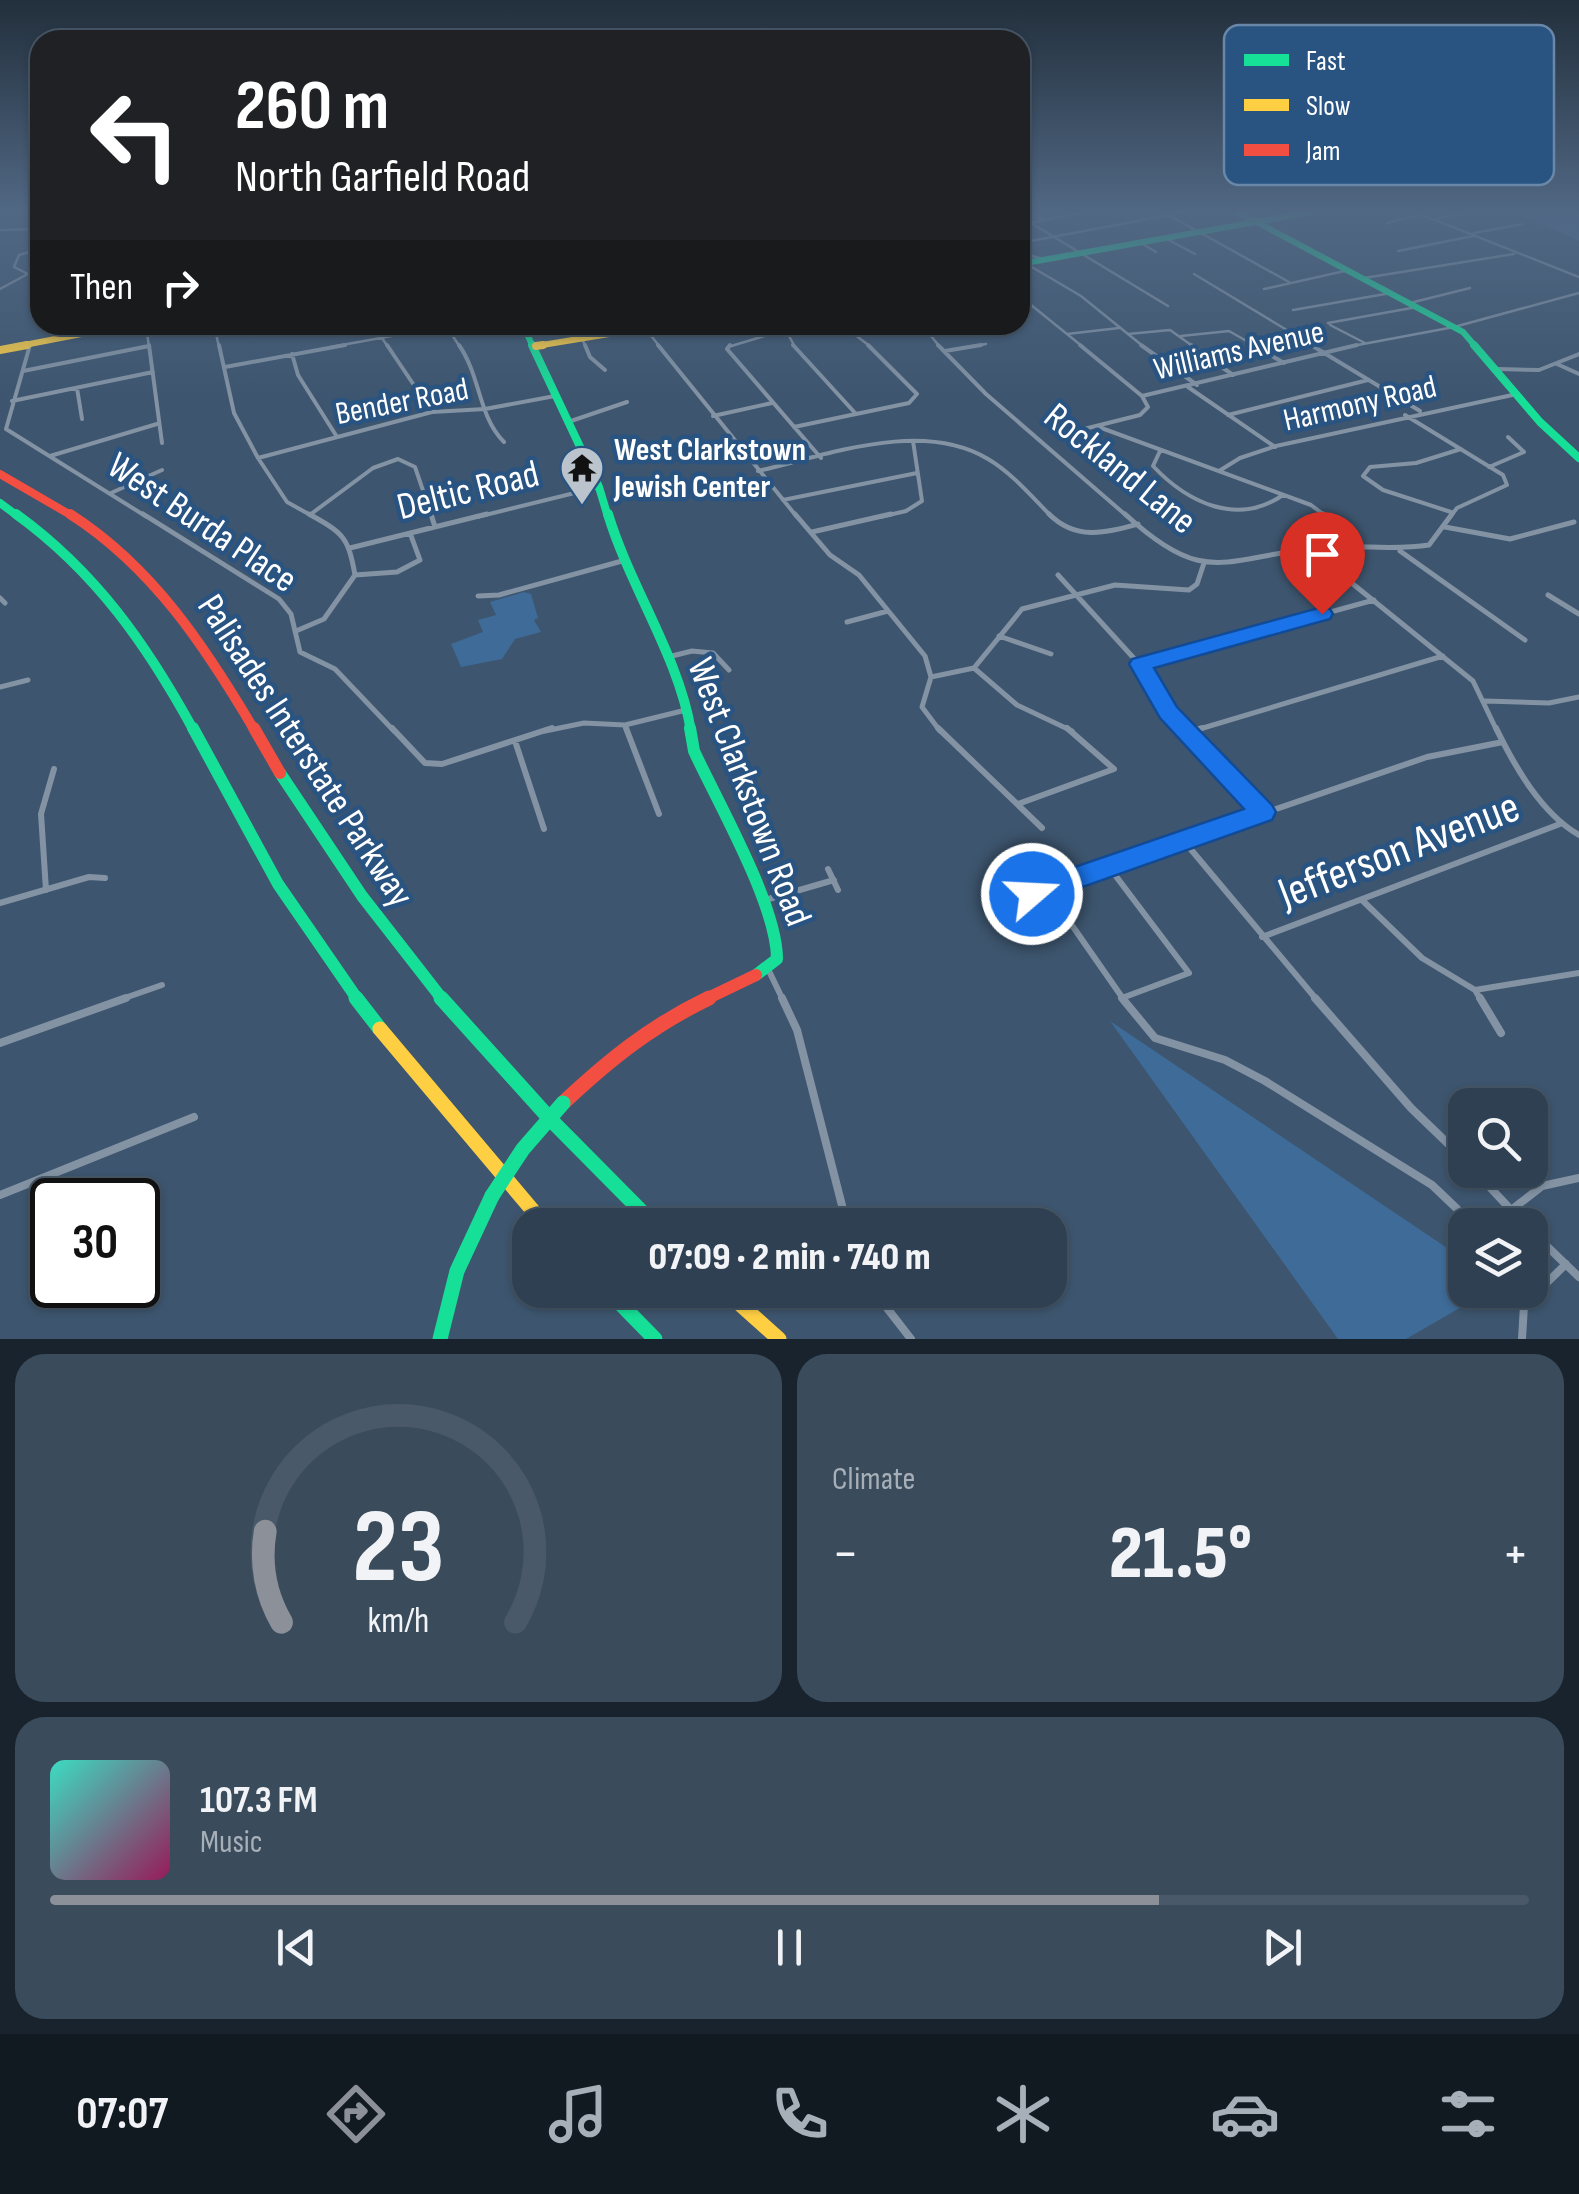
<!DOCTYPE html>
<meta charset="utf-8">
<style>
:root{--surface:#2e4052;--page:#3a4b5c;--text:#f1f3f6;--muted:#a7afb8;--line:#495969;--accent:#8c9099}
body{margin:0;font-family:"Sofia Sans Condensed",sans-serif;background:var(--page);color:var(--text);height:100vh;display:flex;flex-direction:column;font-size:38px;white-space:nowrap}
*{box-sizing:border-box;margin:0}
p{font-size:32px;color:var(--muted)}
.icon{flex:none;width:55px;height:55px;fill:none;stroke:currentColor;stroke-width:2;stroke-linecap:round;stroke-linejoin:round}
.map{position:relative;height:1339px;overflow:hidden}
.sheet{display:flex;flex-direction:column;gap:15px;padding:15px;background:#19232d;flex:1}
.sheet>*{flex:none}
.guide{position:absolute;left:30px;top:30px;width:1000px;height:305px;border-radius:30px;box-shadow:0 2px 8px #0004,0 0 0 2px var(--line);background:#202124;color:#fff;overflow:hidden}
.fabs{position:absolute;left:1448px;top:1088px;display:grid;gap:20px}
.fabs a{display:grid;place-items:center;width:100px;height:100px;border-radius:20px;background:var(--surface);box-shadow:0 2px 8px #0004,0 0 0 2px var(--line);font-size:50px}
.speed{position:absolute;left:30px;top:1178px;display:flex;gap:20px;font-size:50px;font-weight:700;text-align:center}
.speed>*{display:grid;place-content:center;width:130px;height:130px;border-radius:50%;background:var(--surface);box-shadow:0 2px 8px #0004,0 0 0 2px var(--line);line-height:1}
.speed .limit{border:5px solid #111;border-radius:15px;background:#fff;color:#111}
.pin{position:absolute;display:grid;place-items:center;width:85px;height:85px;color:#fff;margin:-102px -42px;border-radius:50% 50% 50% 0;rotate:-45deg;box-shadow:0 0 10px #0007}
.pin .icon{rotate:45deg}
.me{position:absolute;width:110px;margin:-55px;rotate:71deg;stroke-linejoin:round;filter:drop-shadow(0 0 8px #0008)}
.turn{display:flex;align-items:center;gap:35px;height:210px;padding:0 40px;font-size:45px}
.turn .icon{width:130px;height:130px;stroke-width:2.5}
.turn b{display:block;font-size:70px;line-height:85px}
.then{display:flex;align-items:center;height:95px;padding:0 40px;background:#0003;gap:20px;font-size:38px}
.big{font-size:75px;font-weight:800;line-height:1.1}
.sheet .widget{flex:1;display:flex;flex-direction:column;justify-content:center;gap:15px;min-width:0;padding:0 35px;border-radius:30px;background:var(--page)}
.sheet .dial{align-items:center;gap:0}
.dial svg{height:260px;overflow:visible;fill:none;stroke:var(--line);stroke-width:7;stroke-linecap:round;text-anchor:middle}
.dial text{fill:var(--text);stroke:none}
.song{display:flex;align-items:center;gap:30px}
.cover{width:120px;height:120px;border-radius:15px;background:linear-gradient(135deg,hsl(170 70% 55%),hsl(330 70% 35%))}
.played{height:10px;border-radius:5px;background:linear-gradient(90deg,var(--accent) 75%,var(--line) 75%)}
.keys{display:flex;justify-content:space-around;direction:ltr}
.heat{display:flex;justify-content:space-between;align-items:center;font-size:55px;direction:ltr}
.sheet .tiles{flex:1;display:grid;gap:15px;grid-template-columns:1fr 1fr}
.widget:last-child{grid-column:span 2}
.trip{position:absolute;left:512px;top:1208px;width:555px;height:100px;border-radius:30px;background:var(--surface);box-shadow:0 2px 8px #0004,0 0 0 2px var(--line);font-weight:800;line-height:100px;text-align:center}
.dock{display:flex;height:160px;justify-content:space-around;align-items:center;background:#121a21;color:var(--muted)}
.dock .icon{width:70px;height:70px}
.dock .on{color:var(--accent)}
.dock b{font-size:45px;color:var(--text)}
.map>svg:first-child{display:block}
</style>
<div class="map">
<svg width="1579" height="1339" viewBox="0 0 1579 1339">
<rect width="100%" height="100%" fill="#3d556e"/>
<path fill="#3e6b98" d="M 1516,212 L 1579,212 L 1579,241 Z
M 524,592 L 531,594 L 538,618 L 534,620 L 541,632 L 515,639 L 502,659 L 461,667 L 451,644 L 483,632 L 478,620 L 496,615 L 490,602 Z
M 1110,1021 L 1465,1260 L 1465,1290 L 1491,1290 L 1406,1339 L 1338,1339 Z"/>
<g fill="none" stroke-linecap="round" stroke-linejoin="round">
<path stroke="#8393a4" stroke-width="2.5" d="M 1029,212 L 1043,220
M 1163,212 L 1289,282
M 1415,212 L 1579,277
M 1438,218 L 1469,212
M 1031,223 L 1168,306
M 1387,223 L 1418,215
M 1020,225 L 1083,212
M 0,230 L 40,229
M 1474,233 L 1522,224
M 1165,238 L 1195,254
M 1020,243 L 1185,212
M 1141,243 L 1156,252
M 40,249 L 19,255 L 14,267 L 40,280
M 1398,251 L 1473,236
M 1020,253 L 1044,259
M 1025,263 L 1081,296 L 1144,347
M 1194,274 L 1315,347
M 1364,278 L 1514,254
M 0,289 L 26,275
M 1264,289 L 1349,270
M 1020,296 L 1083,347
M 1410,303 L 1470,288
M 1293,310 L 1391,293
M 1328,323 L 1417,307
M 146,325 L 149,347
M 214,325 L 219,347
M 275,325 L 289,330 L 315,325
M 783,325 L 795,347
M 842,325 L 871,347
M 922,325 L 940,347
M 1330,325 L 1365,343
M 446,326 L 460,347
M 645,328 L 660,347
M 925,329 L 948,325
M 1067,334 L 1119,328
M 1128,334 L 1170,330 L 1194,347
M 1181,336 L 1229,331 L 1257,347
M 382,338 L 388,347
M 582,339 L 586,347
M 142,347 L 149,346
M 331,347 L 452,325
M 728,347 L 784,330
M 967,347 L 986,344
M 1347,347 L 1454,327 L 1579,293"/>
<path stroke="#8393a4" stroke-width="4" d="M 30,345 L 6,429 L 147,517
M 149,345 L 162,443
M 219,345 L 234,413 L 258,458 L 287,502 L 314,517
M 387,345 L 432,412
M 459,345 C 481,377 478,416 504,442
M 585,345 L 590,357 L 605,370
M 658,345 L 797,517
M 730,345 L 727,349 L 821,458
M 793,345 L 856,414 L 794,427
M 938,345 L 986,394 L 1128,517
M 1080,345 L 1142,396 L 1148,407 L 1140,415 L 1080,430
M 1141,345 L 1197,385
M 1191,345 L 1233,375
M 1253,345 L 1284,363
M 1311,345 L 1420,411
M 945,351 L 981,345
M 292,354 L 298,375 L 337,437
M 1557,364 L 1579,374
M 225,367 L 345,345
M 1498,369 L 1539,370 L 1579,354
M 23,371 L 149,346
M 1188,387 L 1275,447
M 77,388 L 82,419
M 1142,396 L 1357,345
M 12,401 L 153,372
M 856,414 L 909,403 L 917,394 L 868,345
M 1228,415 L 1368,380
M 1405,415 L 1503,475 L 1507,485 L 1457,508 L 1450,517
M 713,416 L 772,403
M 568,422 L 627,402
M 1096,426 L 1311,505 L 1327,517
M 1160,451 L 1153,466 C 1187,502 1237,527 1283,495
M 50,456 L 157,424
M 258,458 L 432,412 L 485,409 L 555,396
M 1489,467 L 1524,452 L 1508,437
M 758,471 C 828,455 921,419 988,459 C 1012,473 1032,497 1052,517
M 1219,471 L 1240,458 L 1276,446 L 1517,394
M 111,493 L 162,470
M 783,500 L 917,473
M 1451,512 L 1383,490 L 1363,476 L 1370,467 L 1416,463 L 1461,449
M 311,514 L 373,468 L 398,459 L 415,467 L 432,517
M 477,517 L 599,487
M 880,517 L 906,511 L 922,501 L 913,441"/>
<path stroke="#8393a4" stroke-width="5" d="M 143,514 L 279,599 L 291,614 L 300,652 L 335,669 L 394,731
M 431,514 L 435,527
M 795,514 L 830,555 L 859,575 L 925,656 L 931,677 L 922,707 L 940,731
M 1049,514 C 1076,541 1105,533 1138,524
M 1125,514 C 1207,590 1225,556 1320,548 C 1356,544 1392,551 1429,545 L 1452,514
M 1323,514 L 1353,546
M 1445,527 L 1510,539 L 1574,522
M 812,532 L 891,514
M 350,548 L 487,514
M 1400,551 L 1525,640
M 355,575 L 397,572 L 420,560 L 410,533
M 1058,575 L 1140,665 L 1169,712 L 1186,731
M 1343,576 L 1473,681 L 1497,731
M 1548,595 L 1579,614
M 478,596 L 499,595 L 622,561
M 0,598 L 5,603
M 847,622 L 888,611
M 296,631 L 324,619 L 355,575 C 348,536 343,533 309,514
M 999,636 L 1051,654
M 668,657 L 692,651 L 713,653 L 729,670
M 1141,664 L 1374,600
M 974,668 L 1017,705 L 1072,731
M 931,677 L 974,668 L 1022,609 L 1115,585 L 1189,590 L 1197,584 L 1204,563
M 0,687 L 28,680
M 1485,701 L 1549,703 L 1579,697
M 625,725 L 627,731
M 545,731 L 584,723 L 625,725 L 686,710
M 1193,731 L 1443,656"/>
<path stroke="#8393a4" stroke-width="6" d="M 392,728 L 425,763 L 442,764 L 552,728
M 626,728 L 659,814
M 938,728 L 1042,828
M 1184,728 L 1263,813
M 1496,728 C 1515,767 1541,813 1579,835
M 1189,732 L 1202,728
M 515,741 L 544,829
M 1018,804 L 1114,769 L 1067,728
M 1183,840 L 1317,1000
M 1109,867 L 1189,973 L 1122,998
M 828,869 L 838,890
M 1046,888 L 1124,1000
M 46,890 L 41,814 L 54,769
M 1032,893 L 1427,757 L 1503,742
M 765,900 L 834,880
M 1363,901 L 1422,958 L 1475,990 L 1579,973
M 0,903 L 89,877 L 105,878
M 1262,937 L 1560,824
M 768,969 L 783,1000
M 1475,990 L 1481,1000
M 119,1000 L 162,985"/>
<path stroke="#8393a4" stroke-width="8" d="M 782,998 L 797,1030 L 847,1225
M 1122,998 L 1155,1038 L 1225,1060 L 1265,1081 L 1432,1185 L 1474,1225
M 1315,998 L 1411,1108 L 1465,1160
M 1480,998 L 1501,1033
M 0,1043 L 126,998
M 1474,1170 L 1525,1225
M 0,1195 L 194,1117
M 1482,1225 L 1510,1211 L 1542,1186 L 1579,1178
M 1530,1230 L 1579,1277
M 873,1290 L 911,1339
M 1522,1339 L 1524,1305 L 1566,1264"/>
<path stroke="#16e098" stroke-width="6" d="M 1238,212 L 1463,332 L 1476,347
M 1020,264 L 1311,212
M 523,325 L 533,347"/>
<path stroke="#16e098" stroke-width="8" d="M 532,345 L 599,487 L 608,517
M 1474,345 L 1540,422 L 1579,458
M 0,503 L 19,517"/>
<path stroke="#16e098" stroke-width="10" d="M 16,514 C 96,572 147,645 194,731
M 608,514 C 630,587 679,657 691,731"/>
<path stroke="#16e098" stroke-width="12" d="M 193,728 L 278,884 L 358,1000
M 690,728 L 694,751 C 718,803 777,905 777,959 L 756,975
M 280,773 L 362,896 L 443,1000"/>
<path stroke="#16e098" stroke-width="15" d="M 356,998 L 380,1029
M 441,998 L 551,1120 L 655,1225
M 607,1290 L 655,1339
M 440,1339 L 457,1271 L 492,1196"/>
<path stroke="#ffcf43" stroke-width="6" d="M 536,346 L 664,325
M 14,347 L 128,325"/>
<path stroke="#ffcf43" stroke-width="8" d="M 536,346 L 543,345
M 0,350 L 27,345"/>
<path stroke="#ffcf43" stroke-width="15" d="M 380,1029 L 545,1225
M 724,1290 L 779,1339"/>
<path stroke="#f24e42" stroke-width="8" d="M 0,474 L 74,517"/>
<path stroke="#f24e42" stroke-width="10" d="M 70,514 C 153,567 206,648 255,731"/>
<path stroke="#f24e42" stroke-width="12" d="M 254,728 L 280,773
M 704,1000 L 756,975"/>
<path stroke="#f24e42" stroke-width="15" d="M 563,1103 C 610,1059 651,1026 709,998"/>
<path stroke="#16e098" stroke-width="15" d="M 492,1196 L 523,1149 L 563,1103"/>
</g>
<linearGradient id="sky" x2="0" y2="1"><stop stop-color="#222f3c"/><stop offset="0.53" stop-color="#516884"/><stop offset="1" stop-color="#516884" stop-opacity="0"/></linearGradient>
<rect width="1579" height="399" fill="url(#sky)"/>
<path fill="#1a73e8" stroke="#114b97" stroke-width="2.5" d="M 1322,607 L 1330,609 L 1333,614 L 1330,619 L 1154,668 L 1177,707 L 1272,805 L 1276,812 L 1272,820 L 1032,905 L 1022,902 L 1018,894 L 1022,885 L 1244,809 L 1160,718 L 1129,664 L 1132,659 Z"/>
<defs>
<symbol id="temple-pin" viewBox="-11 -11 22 30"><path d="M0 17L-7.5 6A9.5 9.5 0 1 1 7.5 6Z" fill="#bbc4cc" stroke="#295482"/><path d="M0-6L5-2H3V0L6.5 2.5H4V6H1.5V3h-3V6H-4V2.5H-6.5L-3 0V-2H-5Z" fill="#111"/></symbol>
</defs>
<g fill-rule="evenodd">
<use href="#temple-pin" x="557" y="443" width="50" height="68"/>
</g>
<g text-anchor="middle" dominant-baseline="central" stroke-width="9" stroke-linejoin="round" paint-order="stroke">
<g font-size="32" fill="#fff" stroke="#295482">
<text transform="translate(1239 351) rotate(-13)">Williams Avenue</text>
<text transform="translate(402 402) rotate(-11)">Bender Road</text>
<text transform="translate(1360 404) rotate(-13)">Harmony Road</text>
</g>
<g font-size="32" font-weight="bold" fill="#fff" stroke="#295482" text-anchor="start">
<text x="614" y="450">West Clarkstown<tspan x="614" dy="37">Jewish Center</tspan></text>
</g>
<g font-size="38" fill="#fff" stroke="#295482">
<text transform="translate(1120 469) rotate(39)">Rockland Lane</text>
<text transform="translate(468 491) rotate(-14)">Deltic Road</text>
<text transform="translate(202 523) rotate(34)">West Burda Place</text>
<text transform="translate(305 751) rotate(57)">Palisades Interstate Parkway</text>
<text transform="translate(749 792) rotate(69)">West Clarkstown Road</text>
</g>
<g font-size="45" fill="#fff" stroke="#295482">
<text transform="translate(1399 851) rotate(-21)">Jefferson Avenue</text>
</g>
</g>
<rect x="1224" y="25" width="330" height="160" rx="15" fill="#295482" stroke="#6987a8" stroke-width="2.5"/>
<rect x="1244" y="54" width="45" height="12" fill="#16e098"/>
<rect x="1244" y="99" width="45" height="12" fill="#ffcf43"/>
<rect x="1244" y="144" width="45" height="12" fill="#f24e42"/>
<g font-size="28" fill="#fff">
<text x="1306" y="70">Fast</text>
<text x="1306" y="115">Slow</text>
<text x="1306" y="160">Jam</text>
</g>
</svg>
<div class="fabs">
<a><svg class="icon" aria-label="search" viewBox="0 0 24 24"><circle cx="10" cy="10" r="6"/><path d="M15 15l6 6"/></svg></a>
<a><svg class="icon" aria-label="layers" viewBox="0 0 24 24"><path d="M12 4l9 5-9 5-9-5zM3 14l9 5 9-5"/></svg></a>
</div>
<div class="speed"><div class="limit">30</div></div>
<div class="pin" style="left:1322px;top:614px;background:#d93025"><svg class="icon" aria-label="arrive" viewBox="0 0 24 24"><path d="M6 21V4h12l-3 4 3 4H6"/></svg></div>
<svg class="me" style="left:1032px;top:894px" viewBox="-20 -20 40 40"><circle r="17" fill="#1a73e8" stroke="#fff" stroke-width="3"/><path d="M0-11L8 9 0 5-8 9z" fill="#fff"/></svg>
<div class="trip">07:09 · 2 min · 740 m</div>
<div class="guide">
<div class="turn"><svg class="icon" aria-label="left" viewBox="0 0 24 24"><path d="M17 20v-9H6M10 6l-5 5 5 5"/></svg><div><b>260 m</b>North Garfield Road</div></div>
<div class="then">Then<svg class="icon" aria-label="right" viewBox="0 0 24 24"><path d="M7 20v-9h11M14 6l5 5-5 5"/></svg></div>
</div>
</div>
<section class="sheet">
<div class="tiles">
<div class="widget dial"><svg viewBox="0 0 100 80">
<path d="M14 69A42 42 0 1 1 86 69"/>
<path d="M14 69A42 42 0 0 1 9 41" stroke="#8c9099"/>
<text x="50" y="56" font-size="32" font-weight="700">23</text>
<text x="50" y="72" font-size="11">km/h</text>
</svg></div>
<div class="widget"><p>Climate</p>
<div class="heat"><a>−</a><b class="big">21.5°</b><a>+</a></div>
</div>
<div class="widget">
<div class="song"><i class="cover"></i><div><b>107.3 FM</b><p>Music</p></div></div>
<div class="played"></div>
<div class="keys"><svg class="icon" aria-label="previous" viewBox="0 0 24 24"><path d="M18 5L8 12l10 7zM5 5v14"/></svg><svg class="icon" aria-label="pause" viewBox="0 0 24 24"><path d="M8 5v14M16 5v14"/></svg><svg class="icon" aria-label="next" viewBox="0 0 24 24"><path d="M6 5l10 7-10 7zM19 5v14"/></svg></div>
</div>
</div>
</section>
<nav class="dock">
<b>07:07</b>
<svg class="icon on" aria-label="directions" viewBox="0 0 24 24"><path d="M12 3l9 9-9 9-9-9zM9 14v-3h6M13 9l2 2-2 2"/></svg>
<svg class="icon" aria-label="music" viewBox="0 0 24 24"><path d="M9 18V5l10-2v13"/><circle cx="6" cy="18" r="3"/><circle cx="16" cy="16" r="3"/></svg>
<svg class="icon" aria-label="phone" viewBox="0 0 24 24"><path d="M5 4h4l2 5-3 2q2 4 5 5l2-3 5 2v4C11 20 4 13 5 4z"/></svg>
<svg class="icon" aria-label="climate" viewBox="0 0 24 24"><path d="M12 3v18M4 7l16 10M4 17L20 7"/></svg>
<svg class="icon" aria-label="car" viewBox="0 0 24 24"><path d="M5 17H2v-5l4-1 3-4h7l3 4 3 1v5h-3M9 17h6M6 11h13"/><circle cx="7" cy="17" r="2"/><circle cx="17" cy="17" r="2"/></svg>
<svg class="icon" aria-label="filters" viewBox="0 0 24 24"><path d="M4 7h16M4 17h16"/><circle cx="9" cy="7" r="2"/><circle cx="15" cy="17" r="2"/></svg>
</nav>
